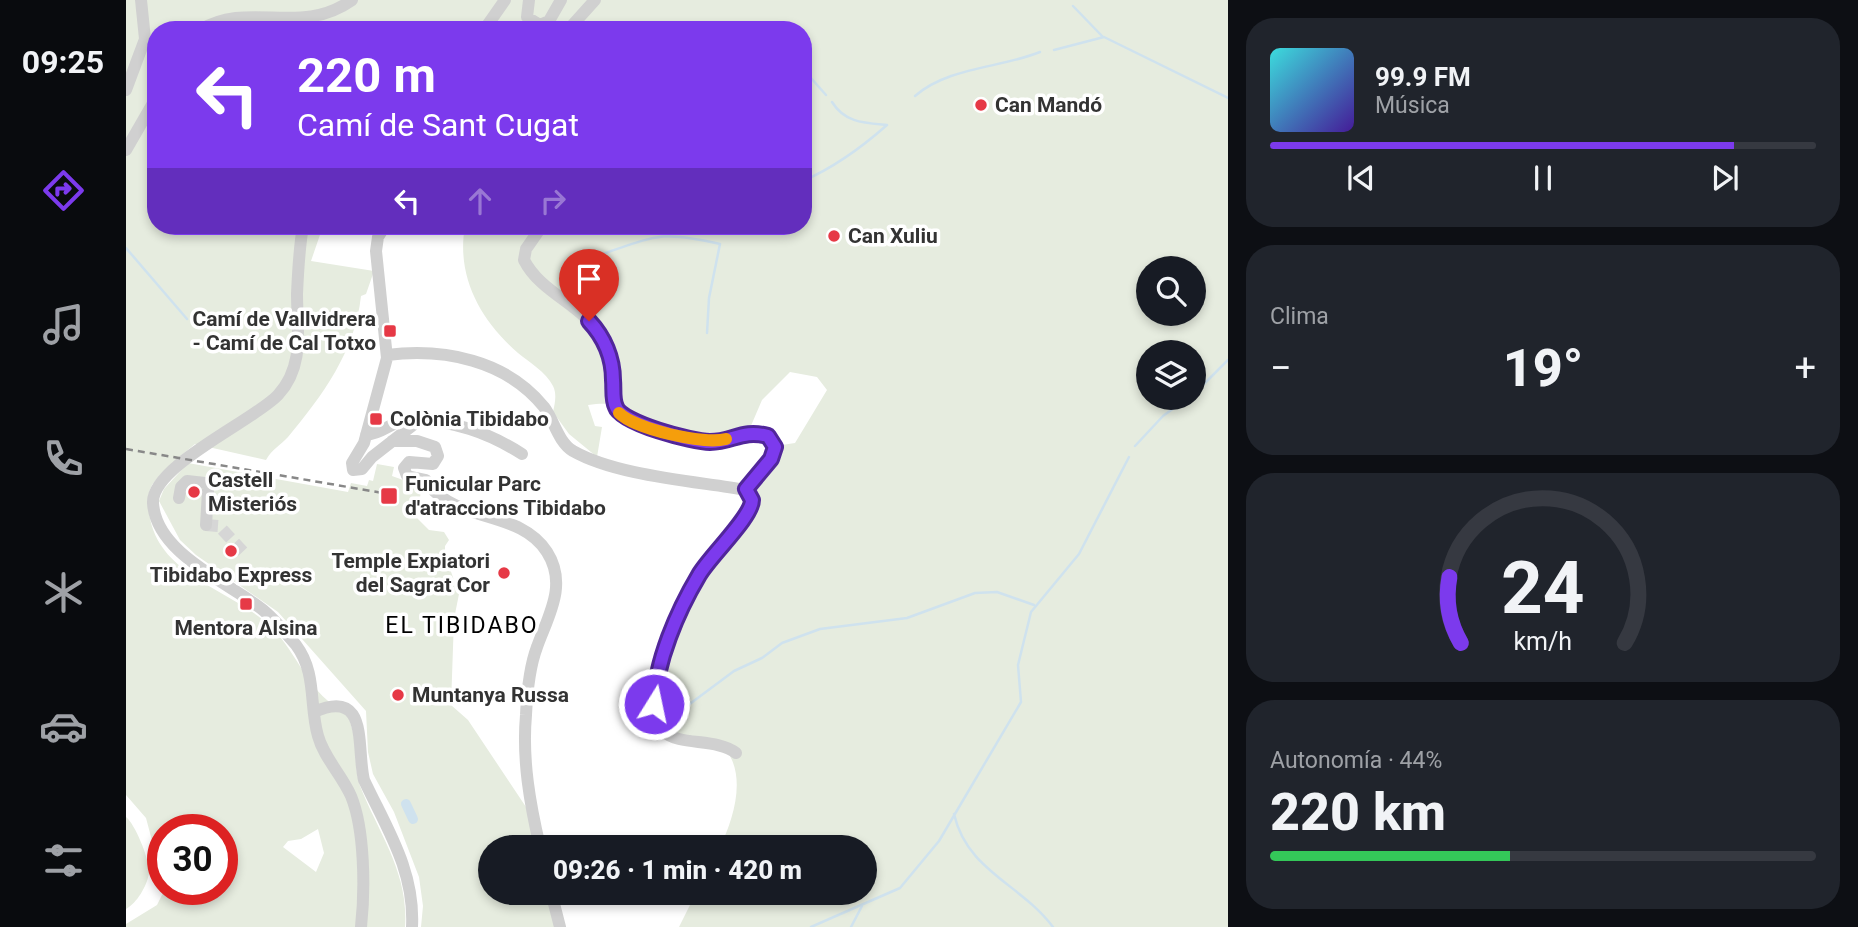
<!DOCTYPE html>
<html lang="es">
<meta charset="utf-8">
<style>
:root{--surface:#171b24;--page:#20242c;--text:#f1f3f6;--muted:#9ea1a6;--line:#363941;--accent:#7c3aed}
body{margin:0;font-family:Roboto,sans-serif;background:var(--page);color:var(--text);height:100vh;display:flex;flex-direction:column;font-size:26px;white-space:nowrap}
*{box-sizing:border-box;margin:0}
p{font-size:23px;color:var(--muted)}
.icon{flex:none;width:38px;height:38px;fill:none;stroke:currentColor;stroke-width:2;stroke-linecap:round;stroke-linejoin:round}
.map{position:relative;flex:1;overflow:hidden}
.drawer{display:flex;flex-direction:column;gap:18px;padding:18px;background:#0d0f14;width:630px}
.drawer>*{flex:none}
.guide{position:absolute;left:21px;top:21px;width:665px;height:214px;border-radius:28px;box-shadow:0 4px 10px #0003;background:#7c3aed;color:#fff;overflow:hidden}
.tools{position:absolute;left:1010px;top:256px;display:grid;gap:14px}
.tools a{display:grid;place-items:center;width:70px;height:70px;border-radius:50%;background:var(--surface);box-shadow:0 4px 10px #0003;font-size:35px}
.speed{position:absolute;left:21px;top:814px;display:flex;gap:14px;font-size:35px;font-weight:700;text-align:center}
.speed>*{display:grid;place-content:center;width:91px;height:91px;border-radius:50%;background:var(--surface);box-shadow:0 4px 10px #0003;line-height:1}
.speed .limit{border:10px solid #d22;background:#fff;color:#111}
.pin{position:absolute;display:grid;place-items:center;width:60px;height:60px;color:#fff;margin:-72px -30px;border-radius:50% 50% 50% 0;rotate:-45deg;box-shadow:0 0 7px #0007}
.pin .icon{rotate:45deg}
.me{position:absolute;width:77px;margin:-38px;rotate:10deg;stroke-linejoin:round;filter:drop-shadow(0 0 5px #0008)}
.turn{display:flex;align-items:center;gap:24px;height:147px;padding:0 35px;font-size:32px}
.turn .icon{width:91px;height:91px;stroke-width:2.5}
.turn b{display:block;font-size:49px;line-height:60px}
.lanes{display:flex;align-items:center;height:66px;padding:0 35px;background:#0003;justify-content:center;gap:35px;direction:ltr}
.lanes .off{opacity:.35}
.big{font-size:52px;font-weight:800;line-height:1.1}
.drawer .card{flex:1;display:flex;flex-direction:column;justify-content:center;gap:10px;min-width:0;padding:0 24px;border-radius:28px;background:var(--page)}
.drawer .dial{align-items:center;gap:0}
.dial svg{height:182px;overflow:visible;fill:none;stroke:var(--line);stroke-width:7;stroke-linecap:round;text-anchor:middle}
.dial text{fill:var(--text);stroke:none}
.song{display:flex;align-items:center;gap:21px}
.cover{width:84px;height:84px;border-radius:10px;background:linear-gradient(135deg,hsl(180 70% 55%),hsl(260 70% 35%))}
.played{height:7px;border-radius:4px;background:linear-gradient(90deg,var(--accent) 85%,var(--line) 85%)}
.keys{display:flex;justify-content:space-around;direction:ltr}
.heat{display:flex;justify-content:space-between;align-items:center;font-size:38px;direction:ltr}
.charge{height:10px;border-radius:5px;background:linear-gradient(90deg,#34c759 44%,var(--line) 0)}
.trip{position:absolute;left:352px;top:835px;width:399px;height:70px;border-radius:35px;background:var(--surface);box-shadow:0 4px 10px #0003;font-weight:800;line-height:70px;text-align:center}
main{display:flex;flex:1;min-height:0}
.dock{display:flex;flex-direction:column;width:126px;justify-content:space-around;align-items:center;background:#090b0e;color:var(--muted)}
.dock .icon{width:49px;height:49px}
.dock .on{color:var(--accent)}
.dock b{font-size:32px;color:var(--text)}
.map>svg:first-child{display:block}
</style>
<main>
<nav class="dock">
<b>09:25</b>
<svg class="icon on" aria-label="directions" viewBox="0 0 24 24"><path d="M12 3l9 9-9 9-9-9zM9 14v-3h6M13 9l2 2-2 2"/></svg>
<svg class="icon" aria-label="music" viewBox="0 0 24 24"><path d="M9 18V5l10-2v13"/><circle cx="6" cy="18" r="3"/><circle cx="16" cy="16" r="3"/></svg>
<svg class="icon" aria-label="phone" viewBox="0 0 24 24"><path d="M5 4h4l2 5-3 2q2 4 5 5l2-3 5 2v4C11 20 4 13 5 4z"/></svg>
<svg class="icon" aria-label="climate" viewBox="0 0 24 24"><path d="M12 3v18M4 7l16 10M4 17L20 7"/></svg>
<svg class="icon" aria-label="car" viewBox="0 0 24 24"><path d="M5 17H2v-5l4-1 3-4h7l3 4 3 1v5h-3M9 17h6M6 11h13"/><circle cx="7" cy="17" r="2"/><circle cx="17" cy="17" r="2"/></svg>
<svg class="icon" aria-label="filters" viewBox="0 0 24 24"><path d="M4 7h16M4 17h16"/><circle cx="9" cy="7" r="2"/><circle cx="15" cy="17" r="2"/></svg>
</nav>
<div class="map">
<svg width="1102" height="927" viewBox="0 0 1102 927">
<rect width="100%" height="100%" fill="#fff"/>
<path fill="#e6ecdf" fill-rule="evenodd" d="M 0,0 L 1102,0 L 1102,927 L 553,927 L 570,893 L 738,892 L 738,847 L 594,847 C 607,820 621,777 600,750 L 534,738 L 528,721 L 547,622 L 621,504 L 619,495 L 639,474 L 656,445 L 669,443 L 701,390 L 691,377 L 664,372 L 636,400 L 624,428 C 582,438 559,436 518,420 C 491,410 494,400 462,405 L 469,426 L 476,427 L 471,457 L 443,434 L 427,412 C 429,403 431,394 427,386 C 420,372 403,362 392,353 C 354,320 330,276 339,226 L 389,226 L 406,232 L 411,226 L 677,226 L 677,30 L 30,30 L 30,226 L 197,226 L 185,261 L 248,271 L 240,294 L 235,296 C 229,352 196,396 162,437 C 154,446 146,449 140,460 L 69,444 C 55,456 36,470 26,485 C 21,494 22,502 23,511 C 29,575 105,589 144,626 C 173,653 182,697 221,712 C 224,722 228,733 229,743 C 230,758 229,771 234,786 C 253,834 283,873 279,927 L 0,927 L 0,924 L 31,905 L 39,889 L 96,889 L 96,830 L 37,830 L 37,882 L 20,818 L 0,795 ZM 1022,268 L 1068,268 L 1068,313 L 1022,313 ZM 1022,352 L 1068,352 L 1068,397 L 1022,397 ZM 192,829 L 198,853 L 190,872 L 157,847 L 162,841 L 175,839 Z
M 62,463 L 222,492 L 225,483 L 241,486 L 243,480 L 247,481 L 251,464 L 268,467 L 266,476 L 291,485 L 295,491 L 291,518 L 303,530 L 318,532 L 323,540 L 319,546 L 319,555 L 333,594 L 328,619 L 325,705 L 342,720 L 404,813 L 413,847 L 364,847 L 364,892 L 424,893 L 433,927 L 295,927 L 297,906 L 293,877 L 268,812 L 247,774 L 242,752 L 240,711 L 152,612 L 70,555 L 54,540 L 33,501 L 38,489 Z
M 0,817 C 9,824 24,860 23,873 C 21,886 11,903 0,909 Z"/>
<g fill="none" stroke-linecap="round" stroke-linejoin="round">
<path stroke="#cfe2ee" stroke-width="2.5" d="M 947,6 L 976,36
M 928,50 L 978,37 L 1102,98
M 677,69 L 700,95
M 789,96 C 822,67 875,68 914,52
M 706,102 C 719,123 739,123 761,125
M 677,181 C 709,167 735,148 761,125
M 0,248 L 61,319
M 474,255 C 529,236 535,230 594,244 L 583,298 L 581,333
M 1068,394 L 1102,360
M 1009,446 L 1037,416 L 1063,397
M 561,706 L 608,671 L 636,658 L 656,643 L 694,629 L 781,618 L 849,593 L 871,592 L 908,605
M 828,814 C 841,871 895,884 927,927
M 685,927 L 774,888 L 813,841 L 895,702 L 892,665 L 905,612 L 953,554 L 1003,457
M 725,927 L 736,906"/>
<path stroke="#cfe2ee" stroke-width="10" d="M 280,804 L 287,819"/>
<path stroke="#d6d6d6" stroke-width="12" stroke-dasharray="12 6" stroke-linecap="butt" d="M 80,525 L 93,526 L 120,555"/>
<path stroke="#d0d0d0" stroke-width="12" d="M 403,0 L 401,17 L 414,25 L 423,21 L 435,0
M 74,30 C 124,0 174,37 226,0
M 358,30 L 379,0
M 442,30 L 469,0
M 0,90 L 19,39 L 15,0
M 0,150 L 30,98
M 177,226 C 173,249 172,271 171,294 C 171,329 179,366 152,395 C 129,420 25,466 27,503 C 30,554 104,583 137,610 C 149,620 160,633 170,645 C 191,673 183,705 192,736 C 198,758 216,775 225,796 C 239,830 239,891 235,927
M 259,226 L 252,237 L 250,251 L 261,358 L 238,443 L 226,463 L 227,470 L 236,469 L 246,457 L 287,425 L 287,419 C 329,422 360,431 396,454
M 416,226 L 400,249 L 398,260 C 415,294 459,305 476,339 C 495,376 471,409 515,424 C 536,431 560,440 582,442 C 598,443 650,416 649,451 L 620,490
M 261,355 C 318,348 380,360 418,407 C 428,420 432,442 447,451 C 491,476 569,481 620,490
M 240,435 C 258,434 269,418 287,419
M 266,441 L 291,441 L 309,447 L 312,456 L 307,464 L 283,462 L 278,468 L 281,476 L 300,480
M 303,485 C 332,523 395,510 421,552 C 442,585 422,616 411,647 C 403,668 401,693 400,715 C 396,760 404,804 414,847
M 53,498 L 55,487 L 61,481 L 79,483 L 82,491 L 80,525
M 188,712 C 244,687 230,748 238,780 C 261,829 289,871 286,927
M 610,753 C 591,738 554,746 538,732 C 508,704 560,593 579,565 C 592,545 616,528 626,506 L 620,490
M 425,892 L 434,927"/>
<path stroke="#888" stroke-width="2.5" stroke-dasharray="7 5" stroke-linecap="butt" d="M 0,449 L 257,493"/>
</g>
<g fill="none" stroke-linecap="round" stroke-linejoin="round">
<defs>
<path id="route" d="M 463,321 C 478,337 487,358 487,380 C 488,389 486,399 490,407 C 495,423 567,442 584,442 C 607,442 616,429 642,436 L 649,447 L 645,459 L 620,489 L 626,500 C 626,517 583,557 573,575 C 551,612 530,661 528,704"/>
</defs>
<use href="#route" stroke="#51269a" stroke-width="18"/>
<use href="#route" stroke="#7c3aed" stroke-width="12"/>
<path stroke="#f59e0b" stroke-width="12" d="M 493,413 C 509,429 578,445 600,439"/>
</g>
<g fill="#e63946" stroke="#fff" stroke-width="2.5">
<circle cx="855" cy="105" r="7"/>
<circle cx="708" cy="236" r="7"/>
<rect x="257" y="324" width="14" height="14" rx="3.5"/>
<rect x="243" y="412" width="14" height="14" rx="3.5"/>
<circle cx="68" cy="492" r="7"/>
<rect x="254" y="487" width="18" height="18" rx="3.5"/>
<circle cx="105" cy="551" r="7"/>
<circle cx="378" cy="573" r="7"/>
<rect x="113" y="597" width="14" height="14" rx="3.5"/>
<circle cx="272" cy="695" r="7"/>
</g>
<g text-anchor="middle" dominant-baseline="central" stroke-width="7" stroke-linejoin="round" paint-order="stroke">
<g font-size="21" font-weight="bold" fill="#333" stroke="#fff" text-anchor="start">
<text x="869" y="105">Can Mandó</text>
<text x="722" y="236">Can Xuliu</text>
<text x="250" y="319" text-anchor="end">Camí de Vallvidrera<tspan x="250" dy="24">- Camí de Cal Totxo</tspan></text>
<text x="264" y="419">Colònia Tibidabo</text>
<text x="82" y="480">Castell<tspan x="82" dy="24">Misteriós</tspan></text>
<text x="279" y="484">Funicular Parc<tspan x="279" dy="24">d'atraccions Tibidabo</tspan></text>
<text x="364" y="561" text-anchor="end">Temple Expiatori<tspan x="364" dy="24">del Sagrat Cor</tspan></text>
<text x="105" y="575" text-anchor="middle">Tibidabo Express</text>
<text x="120" y="628" text-anchor="middle">Mentora Alsina</text>
<text x="286" y="695">Muntanya Russa</text>
</g>
<g font-size="23" letter-spacing="2" fill="#000" stroke="#fff">
<text x="336" y="625">EL TIBIDABO</text>
</g>
</g>
</svg>
<div class="tools">
<a><svg class="icon" aria-label="search" viewBox="0 0 24 24"><circle cx="10" cy="10" r="6"/><path d="M15 15l6 6"/></svg></a>
<a><svg class="icon" aria-label="layers" viewBox="0 0 24 24"><path d="M12 4l9 5-9 5-9-5zM3 14l9 5 9-5"/></svg></a>
</div>
<div class="speed"><div class="limit">30</div></div>
<div class="pin" style="left:463px;top:321px;background:#d93025"><svg class="icon" aria-label="arrive" viewBox="0 0 24 24"><path d="M6 21V4h12l-3 4 3 4H6"/></svg></div>
<svg class="me" style="left:528px;top:704px" viewBox="-20 -20 40 40"><circle r="17" fill="#7c3aed" stroke="#fff" stroke-width="3"/><path d="M0-11L8 9 0 5-8 9z" fill="#fff"/></svg>
<div class="trip">09:26 · 1 min · 420 m</div>
<div class="guide">
<div class="turn"><svg class="icon" aria-label="left" viewBox="0 0 24 24"><path d="M17 20v-9H6M10 6l-5 5 5 5"/></svg><div><b>220 m</b>Camí de Sant Cugat</div></div>
<div class="lanes"><svg class="icon" aria-label="left" viewBox="0 0 24 24"><path d="M17 20v-9H6M10 6l-5 5 5 5"/></svg><svg class="icon off" aria-label="ahead" viewBox="0 0 24 24"><path d="M12 20V5M6 11l6-6 6 6"/></svg><svg class="icon off" aria-label="right" viewBox="0 0 24 24"><path d="M7 20v-9h11M14 6l5 5-5 5"/></svg></div>
</div>
</div>
<section class="drawer">
<div class="card">
<div class="song"><i class="cover"></i><div><b>99.9 FM</b><p>Música</p></div></div>
<div class="played"></div>
<div class="keys"><svg class="icon" aria-label="previous" viewBox="0 0 24 24"><path d="M18 5L8 12l10 7zM5 5v14"/></svg><svg class="icon" aria-label="pause" viewBox="0 0 24 24"><path d="M8 5v14M16 5v14"/></svg><svg class="icon" aria-label="next" viewBox="0 0 24 24"><path d="M6 5l10 7-10 7zM19 5v14"/></svg></div>
</div>
<div class="card"><p>Clima</p>
<div class="heat"><a>−</a><b class="big">19°</b><a>+</a></div>
</div>
<div class="card dial"><svg viewBox="0 0 100 80">
<path d="M14 69A42 42 0 1 1 86 69"/>
<path d="M14 69A42 42 0 0 1 9 40" stroke="#7c3aed"/>
<text x="50" y="56" font-size="32" font-weight="700">24</text>
<text x="50" y="72" font-size="11">km/h</text>
</svg></div>
<div class="card"><p>Autonomía · 44%</p><b class="big">220 km</b><div class="charge"></div></div>
</section>
</main>
